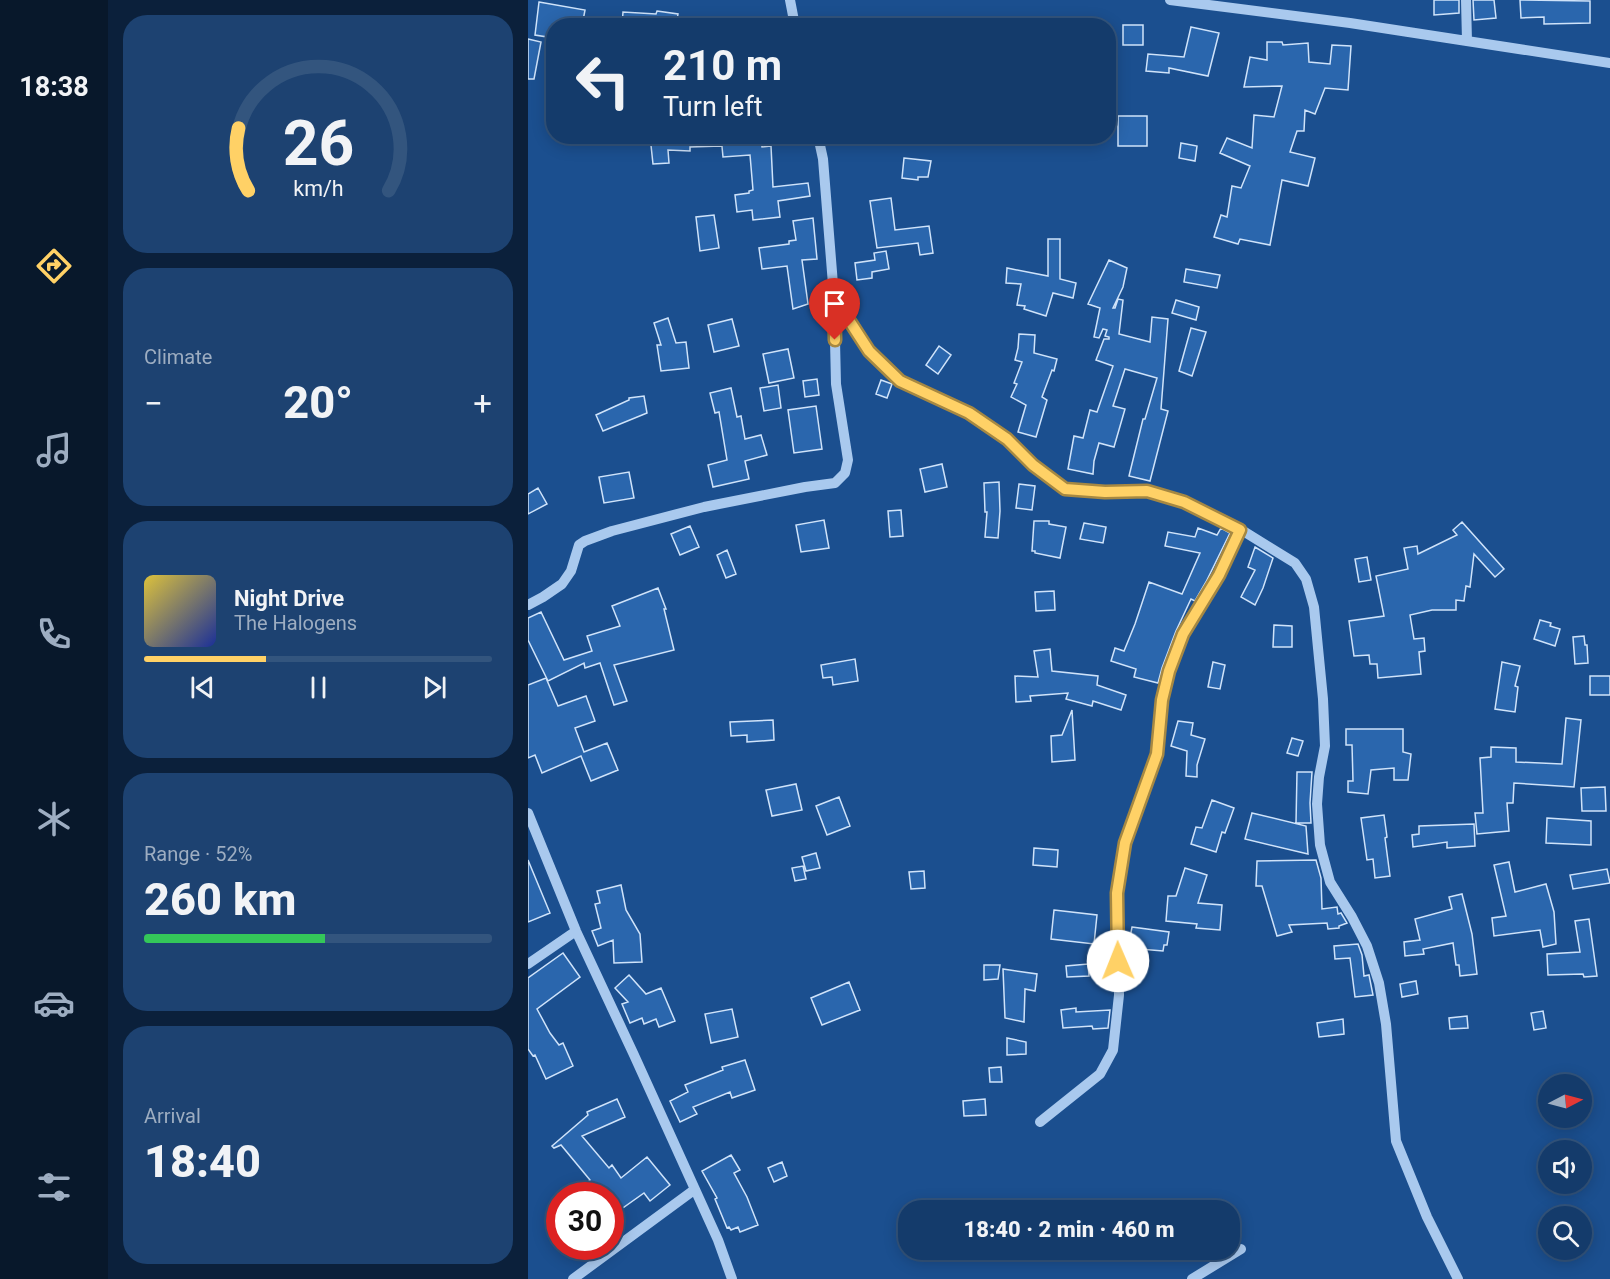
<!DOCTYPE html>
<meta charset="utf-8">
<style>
:root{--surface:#143b6b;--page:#1d4271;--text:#f1f3f6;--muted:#9dadc1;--line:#33557e;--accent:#ffd166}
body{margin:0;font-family:Roboto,sans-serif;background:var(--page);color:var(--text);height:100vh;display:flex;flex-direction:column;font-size:22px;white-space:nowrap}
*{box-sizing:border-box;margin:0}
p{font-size:20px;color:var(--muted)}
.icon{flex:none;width:33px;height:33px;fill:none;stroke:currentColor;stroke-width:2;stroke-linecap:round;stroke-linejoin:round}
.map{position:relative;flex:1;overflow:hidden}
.sheet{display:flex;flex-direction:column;gap:15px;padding:15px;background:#0b203b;width:420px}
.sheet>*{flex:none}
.banner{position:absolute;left:18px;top:18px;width:570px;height:126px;border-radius:24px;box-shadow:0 3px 15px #0003,0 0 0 2px var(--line);background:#143b6b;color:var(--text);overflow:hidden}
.needle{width:39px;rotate:84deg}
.buttons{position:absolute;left:1010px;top:1074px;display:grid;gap:12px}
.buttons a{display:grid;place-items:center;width:54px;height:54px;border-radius:50%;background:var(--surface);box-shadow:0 3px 15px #0003,0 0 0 2px var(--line);font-size:30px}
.speed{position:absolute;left:18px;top:1182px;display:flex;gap:12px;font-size:30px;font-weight:700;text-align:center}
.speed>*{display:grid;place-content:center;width:78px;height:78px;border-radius:50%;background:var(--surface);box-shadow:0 3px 15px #0003,0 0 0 2px var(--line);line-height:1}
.speed .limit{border:9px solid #d22;background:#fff;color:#111}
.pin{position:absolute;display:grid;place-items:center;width:51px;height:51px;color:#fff;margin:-62px -26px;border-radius:50% 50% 50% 0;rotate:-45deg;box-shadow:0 0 6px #0007}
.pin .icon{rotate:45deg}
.me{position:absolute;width:66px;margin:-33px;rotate:359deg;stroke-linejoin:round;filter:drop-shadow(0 0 4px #0008)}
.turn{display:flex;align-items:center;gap:21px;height:126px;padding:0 18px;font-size:27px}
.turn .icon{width:78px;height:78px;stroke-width:2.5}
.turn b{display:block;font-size:42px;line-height:51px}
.big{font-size:45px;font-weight:800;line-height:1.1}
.sheet .widget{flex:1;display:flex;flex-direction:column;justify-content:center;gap:9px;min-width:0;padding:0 21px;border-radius:24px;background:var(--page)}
.sheet .dial{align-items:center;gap:0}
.dial svg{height:156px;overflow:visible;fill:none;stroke:var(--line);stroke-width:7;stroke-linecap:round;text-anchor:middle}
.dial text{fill:var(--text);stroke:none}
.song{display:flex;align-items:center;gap:18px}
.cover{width:72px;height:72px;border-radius:9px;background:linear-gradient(135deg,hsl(50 70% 55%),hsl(230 70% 35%))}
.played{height:6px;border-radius:3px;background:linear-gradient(90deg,var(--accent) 35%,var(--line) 35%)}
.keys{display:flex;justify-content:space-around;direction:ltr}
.heat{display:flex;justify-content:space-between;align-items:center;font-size:33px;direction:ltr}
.charge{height:9px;border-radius:4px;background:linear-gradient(90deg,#34c759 52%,var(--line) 0)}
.trip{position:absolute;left:370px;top:1200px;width:342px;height:60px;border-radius:24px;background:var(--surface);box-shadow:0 3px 15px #0003,0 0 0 2px var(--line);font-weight:800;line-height:60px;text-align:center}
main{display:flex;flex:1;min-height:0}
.tab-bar{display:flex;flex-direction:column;width:108px;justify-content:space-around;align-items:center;background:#08182b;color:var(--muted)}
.tab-bar .icon{width:42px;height:42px}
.tab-bar .active{color:var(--accent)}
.tab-bar b{font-size:27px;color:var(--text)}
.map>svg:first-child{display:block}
</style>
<main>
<nav class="tab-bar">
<b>18:38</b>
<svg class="icon active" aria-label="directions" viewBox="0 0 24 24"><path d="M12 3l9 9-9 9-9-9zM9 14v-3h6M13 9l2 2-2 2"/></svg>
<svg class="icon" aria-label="music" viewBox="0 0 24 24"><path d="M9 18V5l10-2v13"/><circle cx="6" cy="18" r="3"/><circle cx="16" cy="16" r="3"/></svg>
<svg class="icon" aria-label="phone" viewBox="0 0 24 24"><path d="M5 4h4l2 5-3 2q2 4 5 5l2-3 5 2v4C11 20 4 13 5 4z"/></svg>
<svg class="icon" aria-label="climate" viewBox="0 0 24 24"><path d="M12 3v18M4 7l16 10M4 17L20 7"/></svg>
<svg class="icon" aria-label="car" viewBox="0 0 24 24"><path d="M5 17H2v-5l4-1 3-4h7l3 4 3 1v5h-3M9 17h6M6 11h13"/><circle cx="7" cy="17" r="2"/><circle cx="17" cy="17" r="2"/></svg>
<svg class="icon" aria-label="filters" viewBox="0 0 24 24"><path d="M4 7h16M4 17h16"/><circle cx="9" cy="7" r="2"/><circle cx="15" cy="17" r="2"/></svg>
</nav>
<section class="sheet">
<div class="widget dial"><svg viewBox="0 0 100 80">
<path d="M14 69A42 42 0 1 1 86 69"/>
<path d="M14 69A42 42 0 0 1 9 37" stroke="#ffd166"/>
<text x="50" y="56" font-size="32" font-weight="700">26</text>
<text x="50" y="72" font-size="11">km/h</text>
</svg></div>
<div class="widget"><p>Climate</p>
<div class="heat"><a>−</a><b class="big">20°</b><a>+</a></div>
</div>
<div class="widget">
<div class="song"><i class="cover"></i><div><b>Night Drive</b><p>The Halogens</p></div></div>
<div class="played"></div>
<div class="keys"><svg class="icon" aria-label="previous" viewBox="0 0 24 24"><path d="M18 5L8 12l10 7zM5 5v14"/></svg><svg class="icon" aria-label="pause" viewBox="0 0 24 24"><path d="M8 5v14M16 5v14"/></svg><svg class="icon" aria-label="next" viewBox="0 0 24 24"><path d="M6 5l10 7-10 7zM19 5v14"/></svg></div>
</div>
<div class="widget"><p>Range · 52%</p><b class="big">260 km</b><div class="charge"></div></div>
<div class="widget"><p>Arrival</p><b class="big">18:40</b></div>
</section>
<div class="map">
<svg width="1082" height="1279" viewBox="0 0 1082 1279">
<rect width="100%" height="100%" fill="#1b4f8f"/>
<path fill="#2a66ad" stroke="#cfe3fa" stroke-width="1.5" d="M 906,0 L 931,0 L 931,13 L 906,15 Z
M 945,0 L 966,0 L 968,18 L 946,20 Z
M 992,0 L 1062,1 L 1062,23 L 1016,24 L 1016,17 L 993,18 Z
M 11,2 L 57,10 L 54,26 L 26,26 L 26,38 L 7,35 Z
M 129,11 L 150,14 L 148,26 L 94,26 L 95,12 L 128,14 Z
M 595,25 L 615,25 L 615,45 L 595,45 Z
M 663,27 L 691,33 L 680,76 L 641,68 L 641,73 L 618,71 L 620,54 L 656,57 Z
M 0,39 L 13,42 L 6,79 L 0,79 Z
M 739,42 L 754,42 L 755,45 L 780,43 L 781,62 L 802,64 L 804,45 L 823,46 L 820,90 L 797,88 L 787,114 L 777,110 L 776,131 L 769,131 L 762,152 L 787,158 L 780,186 L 754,180 L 742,245 L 712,239 L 710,244 L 686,237 L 693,215 L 699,217 L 704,186 L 713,188 L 722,166 L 692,153 L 699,138 L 724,148 L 726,115 L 746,117 L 754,86 L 716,87 L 722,57 L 739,60 Z
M 590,116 L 619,116 L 619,146 L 590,146 Z
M 122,136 L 193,136 L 193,146 L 162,147 L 162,151 L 140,150 L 141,163 L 125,164 Z
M 193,136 L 232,136 L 234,147 L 243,146 L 245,187 L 280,183 L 282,196 L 250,201 L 252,217 L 225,220 L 224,210 L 209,212 L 207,195 L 221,193 L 221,191 L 225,190 L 222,155 L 195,157 Z
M 653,143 L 669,146 L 667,161 L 651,158 Z
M 376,158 L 403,161 L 400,177 L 390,177 L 390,180 L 374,178 Z
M 363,198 L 367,230 L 401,226 L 405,253 L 392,255 L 390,243 L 349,248 L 342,201 Z
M 186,215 L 191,248 L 172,251 L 168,217 Z
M 285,218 L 289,259 L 274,260 L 280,304 L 265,309 L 259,266 L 234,269 L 231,248 L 261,244 L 261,241 L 268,240 L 265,221 Z
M 520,239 L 532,239 L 532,279 L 548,283 L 545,298 L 525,293 L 518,316 L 496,309 L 497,306 L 489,305 L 493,284 L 478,283 L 479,268 L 520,276 Z
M 358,251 L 361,269 L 344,272 L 344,278 L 329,280 L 327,263 L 347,260 L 346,253 Z
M 581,260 L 599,268 L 595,287 L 585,308 L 587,308 L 590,299 L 595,300 L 591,334 L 622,342 L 624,317 L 640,319 L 633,409 L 640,411 L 622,481 L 601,476 L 615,419 L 617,419 L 629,378 L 597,369 L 585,406 L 597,409 L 586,447 L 571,443 L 566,461 L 565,474 L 540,469 L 546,436 L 555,438 L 562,410 L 569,412 L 585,366 L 568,360 L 576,339 L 581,339 L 581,337 L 577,336 L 579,330 L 575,329 L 571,338 L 566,337 L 572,308 L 560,304 Z
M 658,269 L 692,275 L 689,288 L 656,282 Z
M 648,300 L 671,307 L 668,320 L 644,313 Z
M 140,318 L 148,343 L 158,342 L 161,368 L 133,371 L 129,345 L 133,345 L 126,323 Z
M 204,319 L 211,346 L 186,352 L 180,325 Z
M 663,328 L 678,332 L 664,376 L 651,371 Z
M 491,334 L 507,335 L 506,353 L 529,359 L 526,371 L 524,370 L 514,397 L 519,400 L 508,437 L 490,432 L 498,405 L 483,397 L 489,384 L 486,383 L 494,362 L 487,360 L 490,348 Z
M 411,346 L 423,355 L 410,374 L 398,365 Z
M 260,349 L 266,378 L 241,383 L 235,354 Z
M 289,379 L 291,395 L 277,397 L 275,381 Z
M 353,380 L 364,384 L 359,398 L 348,394 Z
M 250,385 L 253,408 L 236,411 L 232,388 Z
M 203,388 L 209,417 L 213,416 L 217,439 L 233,435 L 239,455 L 217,461 L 221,479 L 185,487 L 180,465 L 199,460 L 191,412 L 187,413 L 182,393 Z
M 116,396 L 119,413 L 75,431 L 68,415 L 101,400 L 101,398 Z
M 288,406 L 294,449 L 266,453 L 260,410 Z
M 414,464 L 419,487 L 397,492 L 392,469 Z
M 101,472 L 106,498 L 76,503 L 71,477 Z
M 471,482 L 472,511 L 470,538 L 457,537 L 459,512 L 457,512 L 456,483 Z
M 491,484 L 507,486 L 504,510 L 488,508 Z
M 10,488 L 19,504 L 0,514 L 0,494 Z
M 373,510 L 375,536 L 362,537 L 360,511 Z
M 296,520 L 301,548 L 273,552 L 268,525 Z
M 506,521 L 521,521 L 521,524 L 538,527 L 532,558 L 507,553 L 507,551 L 504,551 Z
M 934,522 L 976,569 L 967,577 L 946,554 L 942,587 L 938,586 L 936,601 L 928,600 L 928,610 L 904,610 L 882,615 L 886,639 L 896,638 L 897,651 L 891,652 L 893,674 L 850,678 L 849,664 L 842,664 L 841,655 L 826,656 L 821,621 L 856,616 L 848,576 L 880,569 L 876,548 L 889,546 L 890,554 L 929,535 L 925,530 Z
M 556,523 L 578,527 L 575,543 L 552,539 Z
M 162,526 L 171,547 L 152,555 L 143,534 Z
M 670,528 L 689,535 L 693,528 L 702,533 L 678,582 L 667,601 L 663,599 L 648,631 L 634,668 L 630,683 L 606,677 L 608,669 L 583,661 L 587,648 L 596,651 L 607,624 L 621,582 L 654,594 L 672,553 L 637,546 L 640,532 L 667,537 Z
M 727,547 L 745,558 L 735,588 L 727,605 L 713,597 L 727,570 L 720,567 Z
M 199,550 L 208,574 L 198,578 L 189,555 Z
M 839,557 L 843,580 L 831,582 L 827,559 Z
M 130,588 L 138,609 L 136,609 L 146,650 L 86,665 L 99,701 L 86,705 L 72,663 L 57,668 L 56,663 L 20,681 L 0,640 L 0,618 L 13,612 L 36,660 L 64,651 L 59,636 L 92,626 L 84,606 Z
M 526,591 L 527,610 L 508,611 L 507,592 Z
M 1012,620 L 1023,623 L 1022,626 L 1032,629 L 1027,646 L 1006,639 Z
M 746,625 L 764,626 L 764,647 L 745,647 Z
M 1056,636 L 1057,645 L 1059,645 L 1060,663 L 1047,664 L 1045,637 Z
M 522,649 L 524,671 L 570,676 L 569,685 L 598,695 L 593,710 L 565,701 L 564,706 L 538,699 L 540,693 L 502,696 L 503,701 L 488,702 L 487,676 L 510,677 L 506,651 Z
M 327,659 L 330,681 L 305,685 L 304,677 L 295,678 L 293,665 Z
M 685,662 L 697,665 L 692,689 L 680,687 Z
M 974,662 L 992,666 L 987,686 L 990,687 L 987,712 L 967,709 Z
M 1062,676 L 1082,676 L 1082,695 L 1062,695 Z
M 18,678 L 30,706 L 58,696 L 67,721 L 47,728 L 56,752 L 79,743 L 90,770 L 63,781 L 53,756 L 14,773 L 7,755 L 0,758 L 0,685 Z
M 544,710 L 547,760 L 524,762 L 523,736 L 534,735 Z
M 1038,718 L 1053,720 L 1046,787 L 986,783 L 985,803 L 979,803 L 981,831 L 949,834 L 947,813 L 955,813 L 952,758 L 963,757 L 963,747 L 988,748 L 988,762 L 1034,764 Z
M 245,720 L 246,740 L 219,742 L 219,735 L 203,736 L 202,722 Z
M 650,721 L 665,723 L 663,735 L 677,739 L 669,765 L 669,777 L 658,776 L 659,751 L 643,746 Z
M 818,729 L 875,729 L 875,752 L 883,754 L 880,780 L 866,780 L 866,768 L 843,770 L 840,794 L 820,792 L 820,781 L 825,781 L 824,745 L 818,745 Z
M 764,738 L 775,741 L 770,756 L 759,753 Z
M 769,772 L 784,772 L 782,803 L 783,823 L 768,823 Z
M 268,784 L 274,810 L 244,816 L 238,790 Z
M 1077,787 L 1078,811 L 1054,811 L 1053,788 Z
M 311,797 L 322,826 L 299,835 L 288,806 Z
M 684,800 L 706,808 L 697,833 L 694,832 L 688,852 L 663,844 L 668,827 L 674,828 Z
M 724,813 L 778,826 L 780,854 L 717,839 Z
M 856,815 L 859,837 L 857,838 L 862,876 L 847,878 L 845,859 L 839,860 L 833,818 Z
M 1019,818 L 1063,821 L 1063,845 L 1018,843 Z
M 946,824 L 947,846 L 919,848 L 919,842 L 885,847 L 884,835 L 891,834 L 891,826 Z
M 506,848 L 530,850 L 529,867 L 505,865 Z
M 288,853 L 292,868 L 278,871 L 274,857 Z
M 0,860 L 22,913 L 0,922 Z
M 788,860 L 793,878 L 794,909 L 809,907 L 810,914 L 813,913 L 819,923 L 811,926 L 811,928 L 800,929 L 799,923 L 761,925 L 764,932 L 749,936 L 734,886 L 728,886 L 729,861 Z
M 981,862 L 987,892 L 1018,884 L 1026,912 L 1028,944 L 1015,947 L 1012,930 L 966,936 L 964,918 L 978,916 L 966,865 Z
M 275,866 L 278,879 L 267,881 L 264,868 Z
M 657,868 L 679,875 L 670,903 L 694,905 L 692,930 L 668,928 L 669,924 L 638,921 L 640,896 L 648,896 Z
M 1079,869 L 1082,883 L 1045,889 L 1042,875 Z
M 396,871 L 397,888 L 383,889 L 381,872 Z
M 93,885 L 98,910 L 112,934 L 114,962 L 86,963 L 85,940 L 70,946 L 64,931 L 73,928 L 67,904 L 72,903 L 69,891 Z
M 934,894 L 944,934 L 949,974 L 932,976 L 931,965 L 928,965 L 925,943 L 895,949 L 896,954 L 877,956 L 876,942 L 892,940 L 887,919 L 924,909 L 921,897 Z
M 526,910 L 569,915 L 566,944 L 523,939 Z
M 1061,919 L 1069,976 L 1056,977 L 1055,974 L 1020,975 L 1019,954 L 1052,952 L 1047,921 Z
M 604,927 L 641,932 L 639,945 L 636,945 L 635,951 L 600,948 Z
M 830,944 L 834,955 L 836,976 L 841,975 L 845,995 L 827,997 L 822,958 L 807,959 L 806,946 Z
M 35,953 L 52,977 L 9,1009 L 22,1033 L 31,1045 L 35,1043 L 45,1066 L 18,1079 L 7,1055 L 5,1056 L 0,1049 L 0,978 Z
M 560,964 L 561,976 L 539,977 L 538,966 Z
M 456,965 L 472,965 L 470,979 L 456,980 Z
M 475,969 L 509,974 L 507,991 L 497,989 L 496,1022 L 477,1018 Z
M 101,975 L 118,994 L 133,988 L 147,1021 L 131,1027 L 128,1019 L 116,1024 L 114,1018 L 102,1023 L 94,1004 L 100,1002 L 87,988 Z
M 888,981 L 890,994 L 874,997 L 872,984 Z
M 321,982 L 332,1010 L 294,1025 L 283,998 Z
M 548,1008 L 548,1012 L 582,1010 L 580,1028 L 565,1029 L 564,1026 L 535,1028 L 533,1010 Z
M 204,1009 L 210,1037 L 183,1043 L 177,1014 Z
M 1015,1011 L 1018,1028 L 1006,1030 L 1003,1013 Z
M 939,1016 L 940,1028 L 922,1029 L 921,1018 Z
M 815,1019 L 816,1034 L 791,1037 L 789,1023 Z
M 479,1038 L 498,1042 L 498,1054 L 479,1055 Z
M 217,1060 L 227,1090 L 204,1098 L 202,1092 L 165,1107 L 169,1114 L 152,1122 L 142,1101 L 160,1092 L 157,1085 L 195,1070 L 194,1067 Z
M 473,1067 L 474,1082 L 462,1082 L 461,1068 Z
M 89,1099 L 97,1117 L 54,1136 L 81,1168 L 84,1165 L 93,1178 L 119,1157 L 142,1185 L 122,1201 L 116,1193 L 82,1217 L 82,1196 L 66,1196 L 58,1184 L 62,1180 L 33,1145 L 26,1148 L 24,1146 L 60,1115 L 59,1112 Z
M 457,1099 L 458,1115 L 436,1116 L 435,1101 Z
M 203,1155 L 212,1170 L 206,1173 L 219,1197 L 230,1225 L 212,1232 L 210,1227 L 203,1230 L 201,1227 L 199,1228 L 187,1199 L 189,1198 L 174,1171 Z
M 254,1162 L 259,1176 L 246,1182 L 240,1168 Z"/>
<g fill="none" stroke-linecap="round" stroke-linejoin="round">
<path stroke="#a9c9ee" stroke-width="10" d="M 262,0 L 267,26
M 642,0 L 822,23 L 1082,63
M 938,0 L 939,41
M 306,297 L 341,351 L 372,381 L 441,413 L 479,439 L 505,465 L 537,489 L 577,492 L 619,491 L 656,503 L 712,529 L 767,563 L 778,579 L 786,607 L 795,699 L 797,746 L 791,777 L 789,804 L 792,845 L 802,882 L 824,917 L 839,946 L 851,983 L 858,1024 L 868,1141 L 899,1217 L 930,1279
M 0,605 L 15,597 L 34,584 L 43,571 L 51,545 L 57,541 L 84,531 L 176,507 L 277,487 L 307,483 L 317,473 L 320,460 L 308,384 L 306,297 L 295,159 L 290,136
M 0,813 L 48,931 L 106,1055 L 190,1240 L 204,1279
M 0,964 L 48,931
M 512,1122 L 572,1074 L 585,1050 L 591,995 L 589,893 L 597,843 L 629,754 L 634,700 L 641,671 L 655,634 L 691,575 L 712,529
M 45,1279 L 166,1190
M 664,1279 L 713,1249"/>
</g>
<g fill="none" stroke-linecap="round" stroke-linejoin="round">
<defs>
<path id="route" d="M 307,340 L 306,297 L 341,351 L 372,381 L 441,413 L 479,439 L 505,465 L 537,489 L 577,492 L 619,491 L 656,502 L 712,530 L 691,575 L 655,634 L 641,671 L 634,700 L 629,754 L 597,843 L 589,893 L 590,961"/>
</defs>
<use href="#route" stroke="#a68842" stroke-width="15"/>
<use href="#route" stroke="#ffd166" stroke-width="10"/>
</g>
</svg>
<div class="buttons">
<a><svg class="needle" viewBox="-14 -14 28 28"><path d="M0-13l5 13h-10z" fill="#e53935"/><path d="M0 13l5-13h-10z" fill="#9dadc1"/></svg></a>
<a><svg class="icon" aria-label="sound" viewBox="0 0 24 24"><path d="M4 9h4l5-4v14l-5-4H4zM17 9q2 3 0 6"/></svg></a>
<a><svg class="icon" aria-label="search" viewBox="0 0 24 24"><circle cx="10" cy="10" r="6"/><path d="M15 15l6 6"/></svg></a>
</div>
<div class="speed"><div class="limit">30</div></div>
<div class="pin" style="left:307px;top:340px;background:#d93025"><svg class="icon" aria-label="arrive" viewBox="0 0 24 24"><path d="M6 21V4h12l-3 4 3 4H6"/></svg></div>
<svg class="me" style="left:590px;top:961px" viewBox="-20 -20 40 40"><circle r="19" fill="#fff"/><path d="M0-13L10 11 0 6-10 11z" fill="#ffd166"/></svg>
<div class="trip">18:40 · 2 min · 460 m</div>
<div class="banner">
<div class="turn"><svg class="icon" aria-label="left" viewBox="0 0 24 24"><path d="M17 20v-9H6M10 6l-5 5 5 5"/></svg><div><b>210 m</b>Turn left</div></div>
</div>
</div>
</main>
